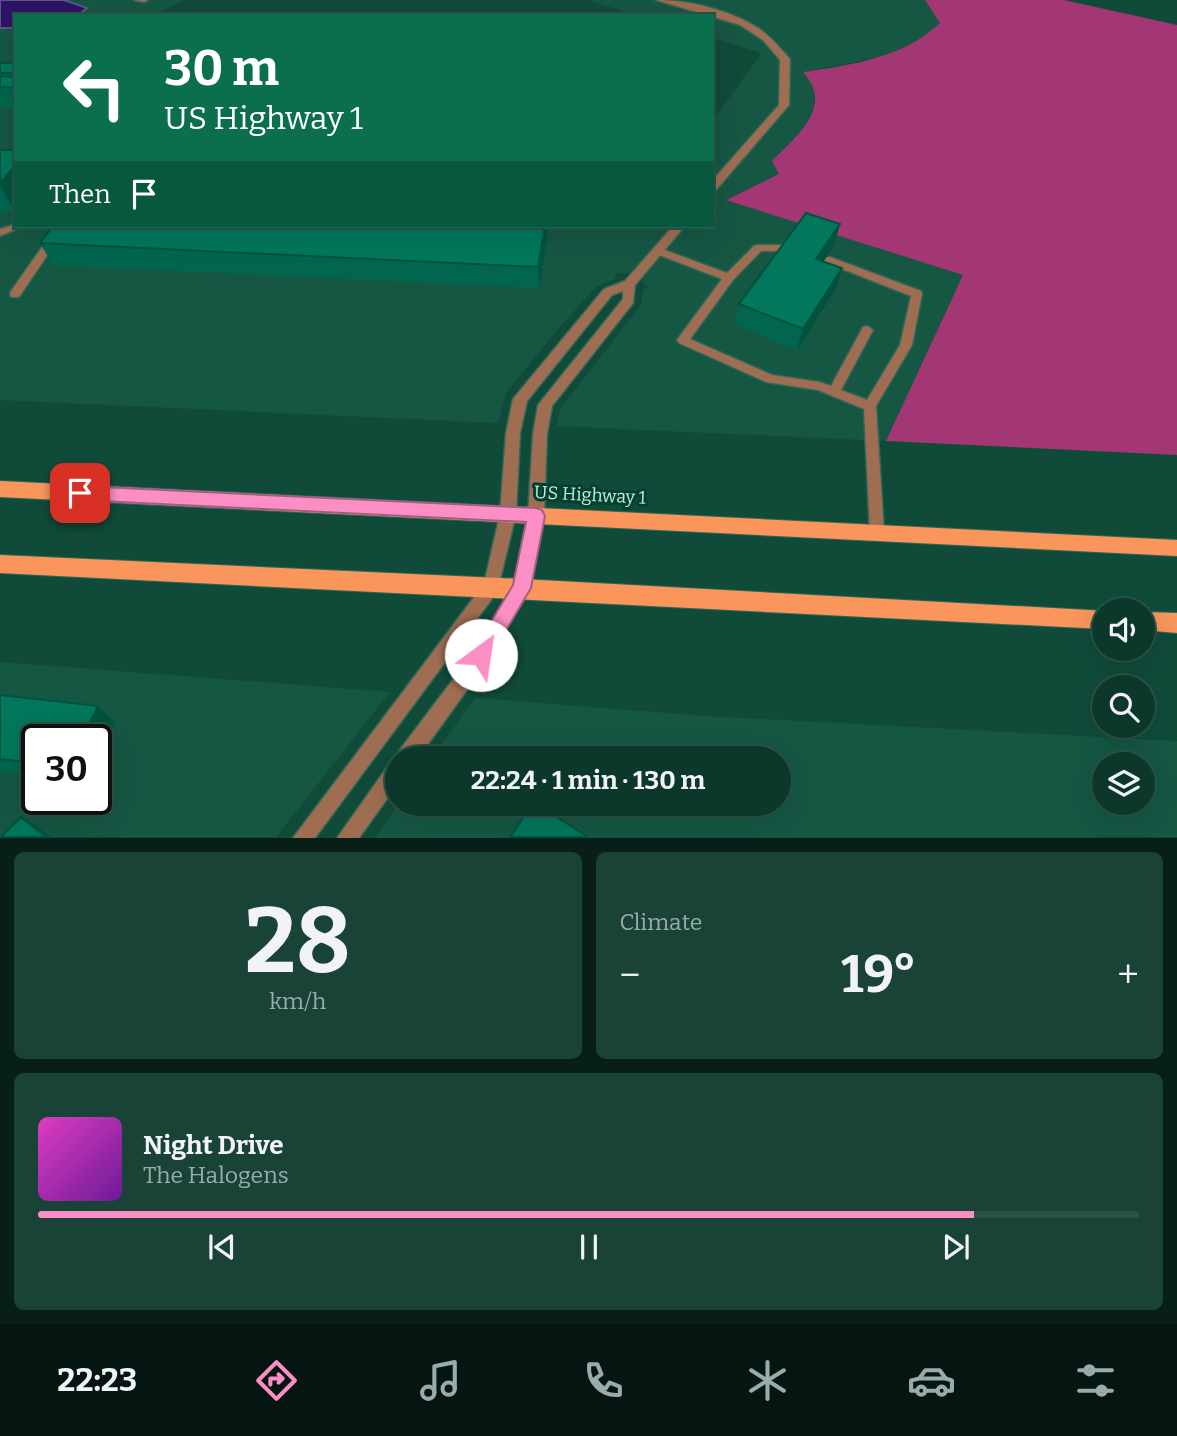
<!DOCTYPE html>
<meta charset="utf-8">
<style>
:root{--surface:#0c382c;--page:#1a4338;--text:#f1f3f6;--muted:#9aaca9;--line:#2c5248;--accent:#fb8fc5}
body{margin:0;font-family:Bitter,serif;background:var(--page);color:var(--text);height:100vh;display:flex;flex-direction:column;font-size:26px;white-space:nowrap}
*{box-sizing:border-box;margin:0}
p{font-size:23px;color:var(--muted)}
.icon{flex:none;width:38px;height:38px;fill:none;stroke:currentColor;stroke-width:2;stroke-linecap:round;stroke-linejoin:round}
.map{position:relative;height:838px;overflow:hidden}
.details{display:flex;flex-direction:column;gap:14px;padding:14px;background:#071f18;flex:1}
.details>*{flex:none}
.hud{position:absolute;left:14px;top:14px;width:700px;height:214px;border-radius:0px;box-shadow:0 7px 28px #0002,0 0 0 2px var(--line);background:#0b6e4f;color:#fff;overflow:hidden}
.tools{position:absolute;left:1092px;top:598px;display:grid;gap:14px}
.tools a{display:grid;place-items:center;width:63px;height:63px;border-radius:50%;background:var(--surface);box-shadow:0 7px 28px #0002,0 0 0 2px var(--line);font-size:35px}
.speed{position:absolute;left:21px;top:724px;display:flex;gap:14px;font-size:35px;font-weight:700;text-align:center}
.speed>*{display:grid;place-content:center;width:91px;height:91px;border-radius:50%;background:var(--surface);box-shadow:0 7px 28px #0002,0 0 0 2px var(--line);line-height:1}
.speed .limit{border:4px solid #111;border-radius:10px;background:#fff;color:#111}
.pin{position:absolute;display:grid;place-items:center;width:60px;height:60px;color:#fff;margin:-30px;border-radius:14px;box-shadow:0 4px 10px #0006}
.me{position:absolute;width:77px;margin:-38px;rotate:31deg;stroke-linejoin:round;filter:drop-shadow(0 0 5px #0008)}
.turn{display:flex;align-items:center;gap:24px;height:147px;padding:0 35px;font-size:32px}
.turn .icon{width:91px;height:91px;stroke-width:2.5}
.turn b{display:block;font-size:49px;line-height:60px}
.then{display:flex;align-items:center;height:66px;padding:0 35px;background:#0003;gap:14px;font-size:26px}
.big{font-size:52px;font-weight:700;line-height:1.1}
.details .tile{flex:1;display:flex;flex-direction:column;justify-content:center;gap:10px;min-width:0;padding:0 24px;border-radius:10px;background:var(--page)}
.details .dial{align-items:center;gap:0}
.dial b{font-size:91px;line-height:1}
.song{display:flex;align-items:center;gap:21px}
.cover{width:84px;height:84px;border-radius:10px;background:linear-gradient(135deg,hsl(310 70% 55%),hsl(280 70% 35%))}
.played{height:7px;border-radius:4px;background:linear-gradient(90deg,var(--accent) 85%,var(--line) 85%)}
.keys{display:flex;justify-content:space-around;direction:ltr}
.heat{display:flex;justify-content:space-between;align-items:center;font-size:38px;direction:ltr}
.details .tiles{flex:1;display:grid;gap:14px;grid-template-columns:1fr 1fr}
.tile:last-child{grid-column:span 2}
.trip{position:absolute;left:385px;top:746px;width:406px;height:70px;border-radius:35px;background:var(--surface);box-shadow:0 7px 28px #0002,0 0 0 2px var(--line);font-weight:700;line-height:70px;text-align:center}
.menu{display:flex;height:112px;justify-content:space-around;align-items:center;background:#051612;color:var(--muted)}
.menu .icon{width:49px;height:49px}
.menu .current{color:var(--accent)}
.menu b{font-size:32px;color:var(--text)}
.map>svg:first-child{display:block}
</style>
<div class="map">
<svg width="1177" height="838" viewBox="0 0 1177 838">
<rect width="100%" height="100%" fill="#104b3a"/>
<path fill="#165744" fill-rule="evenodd" d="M 64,0 L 184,0 L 152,16 L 77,16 L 86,8 Z
M 587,0 L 925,0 L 941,23 L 926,36 L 885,56 L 804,72 L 813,83 L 815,106 L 808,124 L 773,161 L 779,174 L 727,199 L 963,275 L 886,441 L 557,426 L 560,409 L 641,305 L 643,290 L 648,287 L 643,283 L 643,277 L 632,272 L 616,274 L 615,279 L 596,287 L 558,329 L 506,393 L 498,423 L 0,400 L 0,28 L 16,28 L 16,226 L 712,226 L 712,121 L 762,53 L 712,38 L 712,16 L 639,16 Z
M 0,662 L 390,692 L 276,837 L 0,837 ZM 37,740 L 96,740 L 96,800 L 37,800 Z
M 475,698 L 704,716 L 1177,741 L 1177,837 L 375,838 L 399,803 L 779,803 L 779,758 L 432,758 ZM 1104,765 L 1143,765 L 1143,803 L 1104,803 Z"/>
<path fill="#a33773" d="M 925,0 L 1064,0 L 1177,25 L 1177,455 L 886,441 L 963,275 L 726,200 L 779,174 L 772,161 C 796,136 835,107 803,72 C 851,65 903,58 940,23 Z"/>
<path fill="#2d1366" stroke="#595589" stroke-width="2" d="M 0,0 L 64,0 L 87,8 L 77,16 L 16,16 L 16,28 L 0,28 Z"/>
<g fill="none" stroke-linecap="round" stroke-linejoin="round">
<defs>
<path id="lane" d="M 134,0 L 148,0 L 144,2 Z
M 16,224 L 16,226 L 24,226 L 0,236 L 0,229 Z
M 57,226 L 67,226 L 19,297 L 11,297 L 10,294 L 11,291 Z
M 758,245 L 791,245 L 796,248 L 791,251 L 761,251 L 733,280 L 690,339 L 772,375 L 819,382 L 831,386 L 863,327 L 867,326 L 873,330 L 841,390 L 867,400 L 900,345 L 911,296 L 822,261 L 822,257 L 830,257 L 921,291 L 922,294 L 912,345 L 876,406 L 884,533 L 882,537 L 877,539 L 872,537 L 870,533 L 864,409 L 818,390 L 766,382 L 679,343 L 677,340 L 722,279 L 654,253 L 654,249 L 662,249 L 727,273 L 754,246 Z"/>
<path id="street" d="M 656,0 C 688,0 730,10 758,28 C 770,36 780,48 790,59 L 789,105 L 716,190 L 712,191 L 712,181 L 779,105 L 780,60 L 763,40 L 740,25 Z
M 673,226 L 685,226 L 635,285 L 633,303 L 552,406 L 547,434 L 544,516 L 530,588 L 482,669 L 418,758 L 397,759 L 399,751 L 470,657 L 514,586 L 528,516 L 533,434 L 538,405 L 623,299 L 623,291 L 612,295 L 527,401 L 520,433 L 516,514 L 497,592 L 315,838 L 293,838 L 484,584 L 500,514 L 506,433 L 513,399 L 604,289 L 625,281 Z
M 397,761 L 397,785 L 359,838 L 337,838 L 390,763 Z"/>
<path id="primary" d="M 0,481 L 1177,540 L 1177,556 L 0,497 Z
M 0,555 L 522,579 L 1107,611 L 1104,611 L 1104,629 L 0,573 Z
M 1143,612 L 1177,613 L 1177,633 L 1143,630 Z"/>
</defs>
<use href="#lane" stroke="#306857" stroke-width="3"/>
<use href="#street" stroke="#306857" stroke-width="3"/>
<use href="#primary" stroke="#306857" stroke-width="2"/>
<use href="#lane" fill="#9f6d52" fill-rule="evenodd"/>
<use href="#street" fill="#9f6d52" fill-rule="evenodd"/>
<use href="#primary" fill="#fa955b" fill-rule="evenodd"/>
</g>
<path fill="#02664e" d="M 0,63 L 16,63 L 16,108 L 0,107 Z
M 0,150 L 16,212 L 0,211 Z
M 549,226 L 539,288 L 53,265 L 40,243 Z
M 834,246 L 823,261 L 836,289 L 797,350 L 735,325 L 739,304 Z
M 0,695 L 115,722 L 96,763 L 96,740 L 37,740 L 37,775 L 0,771 Z"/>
<path fill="#015340" d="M 16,165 L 16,212 L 0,186 L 0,183 Z
M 840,224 L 834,246 L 811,280 L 816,259 Z
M 545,226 L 549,226 L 539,288 L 538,267 Z
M 842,268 L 836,289 L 797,350 L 803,329 Z
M 98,706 L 115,722 L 96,763 L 96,740 L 81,740 Z
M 21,817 L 37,826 L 51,837 L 46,837 Z"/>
<path fill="#02775b" stroke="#015340" stroke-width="2" d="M 0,63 L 16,63 L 16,73 L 0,73 Z
M 0,76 L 16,77 L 16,88 L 0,87 Z
M 0,150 L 16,150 L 16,165 L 0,183 Z
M 806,213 L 840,224 L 816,259 L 842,268 L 803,329 L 739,304 Z
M 53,226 L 545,226 L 538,267 L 40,243 Z
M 0,695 L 98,706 L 81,740 L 37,740 L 37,763 L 0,759 Z
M 532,803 L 535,803 L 588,837 L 511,837 Z
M 21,817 L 46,837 L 1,837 Z"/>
<path fill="#fb8fc5" stroke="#a35d80" stroke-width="2" d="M 80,486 L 536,508 L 542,510 L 545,516 L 531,588 L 488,661 L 481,664 L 474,661 L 471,655 L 513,585 L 526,522 L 80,500 L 74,498 L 72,493 L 74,488 Z"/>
<g text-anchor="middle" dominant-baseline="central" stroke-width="6" stroke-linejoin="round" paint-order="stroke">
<g font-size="18" fill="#bfeedc" stroke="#004030">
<text transform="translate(590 495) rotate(3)">US Highway 1</text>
</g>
</g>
</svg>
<div class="tools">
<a><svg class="icon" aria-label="sound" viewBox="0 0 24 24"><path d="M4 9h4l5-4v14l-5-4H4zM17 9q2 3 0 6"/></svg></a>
<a><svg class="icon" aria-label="search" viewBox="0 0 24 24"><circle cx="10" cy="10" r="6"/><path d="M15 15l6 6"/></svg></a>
<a><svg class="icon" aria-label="layers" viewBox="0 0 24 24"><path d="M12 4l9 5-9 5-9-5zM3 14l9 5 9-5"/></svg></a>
</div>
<div class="speed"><div class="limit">30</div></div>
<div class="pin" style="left:80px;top:493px;background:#d93025"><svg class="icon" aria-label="arrive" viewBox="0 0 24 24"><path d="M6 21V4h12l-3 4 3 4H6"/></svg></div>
<svg class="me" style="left:481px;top:655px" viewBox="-20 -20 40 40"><circle r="19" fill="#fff"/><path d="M0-13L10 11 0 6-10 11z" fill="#fb8fc5"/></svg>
<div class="trip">22:24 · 1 min · 130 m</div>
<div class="hud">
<div class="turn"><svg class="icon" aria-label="left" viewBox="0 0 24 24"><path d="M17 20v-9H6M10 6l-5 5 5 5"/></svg><div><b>30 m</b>US Highway 1</div></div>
<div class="then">Then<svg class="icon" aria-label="arrive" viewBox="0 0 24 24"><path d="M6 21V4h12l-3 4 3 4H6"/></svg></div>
</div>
</div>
<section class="details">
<div class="tiles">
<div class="tile dial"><b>28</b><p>km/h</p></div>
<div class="tile"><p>Climate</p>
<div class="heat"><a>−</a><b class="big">19°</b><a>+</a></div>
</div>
<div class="tile">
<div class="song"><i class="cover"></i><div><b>Night Drive</b><p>The Halogens</p></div></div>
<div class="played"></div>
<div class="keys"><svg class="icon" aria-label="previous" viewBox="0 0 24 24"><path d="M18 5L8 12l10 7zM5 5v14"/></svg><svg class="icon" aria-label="pause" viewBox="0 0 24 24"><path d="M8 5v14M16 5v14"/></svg><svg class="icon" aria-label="next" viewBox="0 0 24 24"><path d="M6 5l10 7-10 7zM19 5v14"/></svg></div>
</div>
</div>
</section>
<nav class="menu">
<b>22:23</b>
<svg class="icon current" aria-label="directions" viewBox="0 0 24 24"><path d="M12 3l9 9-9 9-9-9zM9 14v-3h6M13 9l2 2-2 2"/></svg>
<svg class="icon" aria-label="music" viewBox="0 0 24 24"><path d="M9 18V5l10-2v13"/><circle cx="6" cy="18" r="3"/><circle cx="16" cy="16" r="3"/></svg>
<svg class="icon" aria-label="phone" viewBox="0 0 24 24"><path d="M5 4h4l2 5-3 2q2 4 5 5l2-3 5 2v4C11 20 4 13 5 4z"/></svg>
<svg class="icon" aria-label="climate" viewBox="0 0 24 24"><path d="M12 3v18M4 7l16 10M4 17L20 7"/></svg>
<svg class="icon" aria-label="car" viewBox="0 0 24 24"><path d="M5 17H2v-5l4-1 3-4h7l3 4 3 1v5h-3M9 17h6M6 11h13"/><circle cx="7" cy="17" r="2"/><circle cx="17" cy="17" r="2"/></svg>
<svg class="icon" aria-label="filters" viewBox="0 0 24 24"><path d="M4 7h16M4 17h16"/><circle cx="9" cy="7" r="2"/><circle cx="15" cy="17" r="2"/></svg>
</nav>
